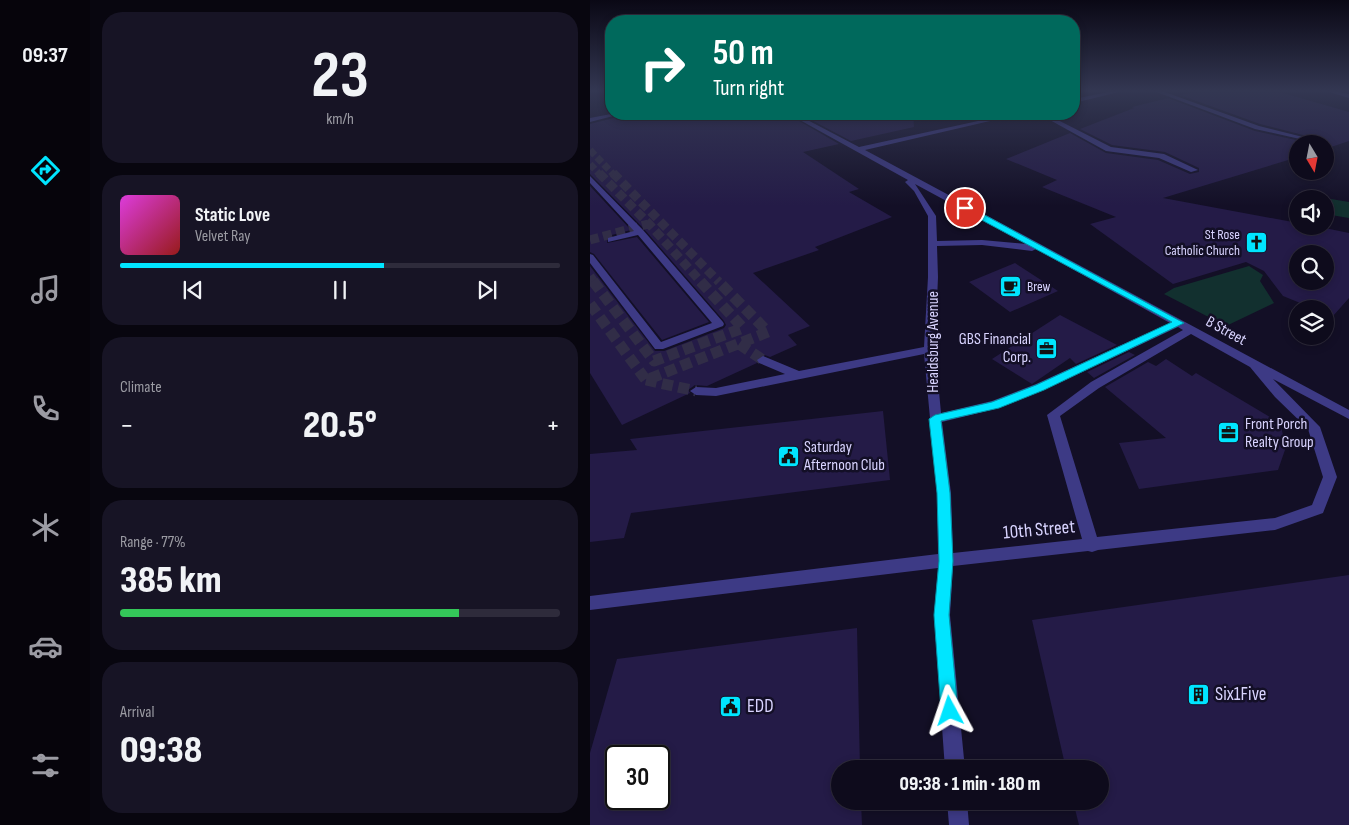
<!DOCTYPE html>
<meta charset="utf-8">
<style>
:root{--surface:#0e0b1c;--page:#171425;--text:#f1f3f6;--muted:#9b9ba3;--line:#2e2b3b;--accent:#00e5ff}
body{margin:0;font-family:"Sofia Sans Condensed",sans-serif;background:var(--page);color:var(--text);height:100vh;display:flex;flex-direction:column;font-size:19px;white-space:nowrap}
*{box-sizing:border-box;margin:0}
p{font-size:16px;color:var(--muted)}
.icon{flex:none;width:28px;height:28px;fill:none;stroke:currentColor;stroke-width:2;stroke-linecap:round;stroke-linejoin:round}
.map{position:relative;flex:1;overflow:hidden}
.sheet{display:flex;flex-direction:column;gap:12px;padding:12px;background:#08060f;width:500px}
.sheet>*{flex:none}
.hud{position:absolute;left:15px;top:15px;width:475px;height:105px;border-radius:20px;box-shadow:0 2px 8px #0003,0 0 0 1px var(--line);background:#00695c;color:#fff;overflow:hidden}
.needle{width:32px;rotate:170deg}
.controls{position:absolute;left:699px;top:135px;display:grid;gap:10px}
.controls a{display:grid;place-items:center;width:45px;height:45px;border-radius:50%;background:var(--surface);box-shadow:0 2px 8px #0003,0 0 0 1px var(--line);font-size:25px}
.speed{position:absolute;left:15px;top:745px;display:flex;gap:10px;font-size:25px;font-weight:700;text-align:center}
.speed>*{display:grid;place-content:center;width:65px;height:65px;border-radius:50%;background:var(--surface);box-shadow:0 2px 8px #0003,0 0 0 1px var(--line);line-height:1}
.speed .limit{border:2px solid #111;border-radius:8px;background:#fff;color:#111}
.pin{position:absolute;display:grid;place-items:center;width:42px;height:42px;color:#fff;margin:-21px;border:2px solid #fff;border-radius:50%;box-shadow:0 1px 5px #0007}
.me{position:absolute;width:55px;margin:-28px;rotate:355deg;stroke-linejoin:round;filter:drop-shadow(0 0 4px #0008)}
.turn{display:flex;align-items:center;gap:18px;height:105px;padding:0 25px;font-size:22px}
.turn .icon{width:65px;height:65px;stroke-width:2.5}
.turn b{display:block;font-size:35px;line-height:42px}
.big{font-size:38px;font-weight:800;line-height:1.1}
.sheet .tile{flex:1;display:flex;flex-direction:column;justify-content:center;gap:8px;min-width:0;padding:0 18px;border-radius:20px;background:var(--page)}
.sheet .dial{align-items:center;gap:0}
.dial b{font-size:65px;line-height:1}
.song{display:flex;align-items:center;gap:15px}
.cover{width:60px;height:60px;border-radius:8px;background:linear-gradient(135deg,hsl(300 70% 55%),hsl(0 70% 35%))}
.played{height:5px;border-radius:2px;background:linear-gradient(90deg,var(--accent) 60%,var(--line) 60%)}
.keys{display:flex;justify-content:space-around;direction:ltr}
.heat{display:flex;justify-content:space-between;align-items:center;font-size:28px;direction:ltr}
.charge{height:8px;border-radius:4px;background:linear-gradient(90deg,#34c759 77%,var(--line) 0)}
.trip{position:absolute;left:241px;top:760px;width:278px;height:50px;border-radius:25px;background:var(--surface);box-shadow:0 2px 8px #0003,0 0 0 1px var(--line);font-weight:800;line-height:50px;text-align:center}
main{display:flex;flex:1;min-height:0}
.tab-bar{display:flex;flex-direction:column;width:90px;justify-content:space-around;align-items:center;background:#06040b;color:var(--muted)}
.tab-bar .icon{width:35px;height:35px}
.tab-bar .on{color:var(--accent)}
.tab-bar b{font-size:22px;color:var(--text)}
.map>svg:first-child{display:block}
</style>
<main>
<nav class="tab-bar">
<b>09:37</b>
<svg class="icon on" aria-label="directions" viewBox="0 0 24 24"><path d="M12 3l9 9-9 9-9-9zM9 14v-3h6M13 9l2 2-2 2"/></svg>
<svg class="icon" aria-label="music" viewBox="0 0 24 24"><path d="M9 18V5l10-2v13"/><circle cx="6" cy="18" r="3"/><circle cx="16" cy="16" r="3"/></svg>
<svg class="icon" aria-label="phone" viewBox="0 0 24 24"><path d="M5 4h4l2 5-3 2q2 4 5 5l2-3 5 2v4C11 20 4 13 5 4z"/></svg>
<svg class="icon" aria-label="climate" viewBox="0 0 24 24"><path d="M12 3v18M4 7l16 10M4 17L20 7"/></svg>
<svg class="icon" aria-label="car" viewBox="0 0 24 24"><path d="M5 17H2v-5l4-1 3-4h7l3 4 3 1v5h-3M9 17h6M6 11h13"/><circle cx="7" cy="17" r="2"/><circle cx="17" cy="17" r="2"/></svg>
<svg class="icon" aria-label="filters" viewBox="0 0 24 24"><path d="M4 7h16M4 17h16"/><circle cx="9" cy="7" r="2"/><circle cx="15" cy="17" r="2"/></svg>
</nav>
<section class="sheet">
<div class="tile dial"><b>23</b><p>km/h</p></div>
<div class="tile">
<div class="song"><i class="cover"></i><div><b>Static Love</b><p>Velvet Ray</p></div></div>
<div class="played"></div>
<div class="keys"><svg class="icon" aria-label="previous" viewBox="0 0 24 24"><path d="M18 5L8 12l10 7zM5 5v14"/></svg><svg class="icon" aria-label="pause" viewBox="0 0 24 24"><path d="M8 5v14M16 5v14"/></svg><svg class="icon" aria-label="next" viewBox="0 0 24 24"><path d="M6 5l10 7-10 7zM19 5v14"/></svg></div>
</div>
<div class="tile"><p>Climate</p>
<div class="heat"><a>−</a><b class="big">20.5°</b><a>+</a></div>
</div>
<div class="tile"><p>Range · 77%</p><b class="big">385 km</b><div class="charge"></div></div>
<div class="tile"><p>Arrival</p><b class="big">09:38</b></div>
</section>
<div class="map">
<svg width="759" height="825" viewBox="0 0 759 825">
<rect width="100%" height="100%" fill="#130f26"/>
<path fill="#12302f" d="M 729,197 L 759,202 L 759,218 L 735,214 L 735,199 L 723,199 Z
M 659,266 L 673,275 L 670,281 L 684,303 L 636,326 L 574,294 L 584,288 Z"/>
<path fill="#241b47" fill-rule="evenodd" d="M 609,91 L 686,91 L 759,112 L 759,141 L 735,149 L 735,144 L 708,144 L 708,157 L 573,198 L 708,223 L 708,226 L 725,226 L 759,233 L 759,298 L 743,316 L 735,313 L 735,309 L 725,309 L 693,296 L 674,271 L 656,262 L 583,284 L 500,224 L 526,217 L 452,187 L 467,180 L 416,159 L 480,133 L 516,153 L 568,160 L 600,174 L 609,172 L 609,168 L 575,152 L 522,145 L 490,129 L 544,108 L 542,107 L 578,98 L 665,131 L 710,141 L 715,137 L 713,135 L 670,124 L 590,95 ZM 708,254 L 735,254 L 735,281 L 708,281 Z
M 33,114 L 197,114 L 249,144 L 213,152 L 269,189 L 259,192 L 302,217 L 225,247 L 229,250 L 163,273 L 220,326 L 198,335 L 207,345 L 180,357 L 172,354 L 165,360 L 167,363 L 117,386 L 105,385 L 98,390 L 100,393 L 32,425 L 0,373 L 0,266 L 65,351 L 74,351 L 134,328 L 136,325 L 134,321 L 54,229 L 0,174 L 0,124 L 31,116 Z
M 210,114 L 323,114 L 324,127 L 261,141 Z
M 0,186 L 41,230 L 18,236 L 17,243 L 47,237 L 119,322 L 72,340 L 4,254 L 0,252 Z
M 425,263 L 468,291 L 420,312 L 379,282 Z
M 470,315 L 527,345 L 486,364 L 480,358 L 442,384 L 402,359 Z
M 539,352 L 545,355 L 504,378 L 497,372 Z
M 576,359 L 602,376 L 606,373 L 690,423 L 696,447 L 688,470 L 549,489 L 529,443 L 576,438 L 515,387 L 558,362 L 566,366 Z
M 293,411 L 300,480 L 41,513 L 34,538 L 0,542 L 0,454 L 47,450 L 40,439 Z
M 759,575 L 759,825 L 489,825 L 483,801 L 510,801 L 510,769 L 476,769 L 442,620 Z
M 267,628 L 270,769 L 250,769 L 250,801 L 271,801 L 272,825 L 0,825 L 0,753 L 27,659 ZM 26,756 L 69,756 L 69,799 L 26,799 Z"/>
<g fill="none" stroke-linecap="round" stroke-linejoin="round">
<path stroke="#312d47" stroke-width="7" stroke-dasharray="7 3" stroke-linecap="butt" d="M 0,150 L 24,175
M 0,164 L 10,175"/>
<path stroke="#312d47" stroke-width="9" stroke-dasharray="9 4.5" stroke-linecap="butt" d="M 9,173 L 60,225 L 111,282
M 23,173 L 129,282
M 0,240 L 58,224
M 0,276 L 4,282"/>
<path stroke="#312d47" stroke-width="11" stroke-dasharray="11 5.5" stroke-linecap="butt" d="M 3,281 L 64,361 L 153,328 L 110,281
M 0,304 L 56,380 L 178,332 L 128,281
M 149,344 L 173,360
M 56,380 L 106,391"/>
<path fill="#3d3a85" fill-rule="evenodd" d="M 523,91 L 533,91 L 484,103 L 484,99 Z
M 564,91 L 572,91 L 669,126 L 713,137 L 710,139 L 665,129 Z
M 736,91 L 745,91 L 759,94 L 759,98 Z
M 21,114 L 31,114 L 0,122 L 0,118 Z
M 199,114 L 206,114 L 269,147 L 420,114 L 430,114 L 275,150 L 759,410 L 759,419 L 683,379 L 730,427 L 747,477 L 733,513 L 685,530 L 508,550 L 502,552 L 498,551 L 363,566 L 360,615 L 375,769 L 355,769 L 344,615 L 348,568 L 0,610 L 0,596 L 348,554 L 347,493 L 334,354 L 126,396 L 106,395 L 100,391 L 106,387 L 126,388 L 195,374 L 169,363 L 167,360 L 173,356 L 209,371 L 334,347 L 338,277 L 338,216 L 324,191 L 315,182 L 318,180 ZM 325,184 L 436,244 L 392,240 L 347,241 L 346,216 ZM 392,245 L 442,251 L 446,249 L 580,323 L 446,384 L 402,401 L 351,413 L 345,349 L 348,277 L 347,246 ZM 588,327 L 593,330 L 501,382 L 457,415 L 492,539 L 363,553 L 361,493 L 352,422 L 409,408 L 454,390 ZM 601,334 L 660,367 L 685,397 L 718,429 L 733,477 L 722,505 L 685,518 L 507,537 L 470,416 L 509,388 Z
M 449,114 L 456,114 L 521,147 L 574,154 L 608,170 L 601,172 L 569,158 L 516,151 Z
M 0,176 L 53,230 L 133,322 L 134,324 L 133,326 L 73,349 L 65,349 L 0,263 L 0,254 L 3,255 L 71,342 L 122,323 L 48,235 L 18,242 L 18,238 L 44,231 L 0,183 Z
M 357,801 L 377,801 L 379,825 L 359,825 Z"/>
</g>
<linearGradient id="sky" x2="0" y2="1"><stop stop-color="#0a0815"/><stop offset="0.44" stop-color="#333752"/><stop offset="1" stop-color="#333752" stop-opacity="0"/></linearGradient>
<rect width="759" height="206" fill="url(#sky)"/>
<path fill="#00e5ff" stroke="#0095a6" d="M 373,206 L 378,206 L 594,323 L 454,390 L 409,408 L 351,421 L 360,493 L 363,561 L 359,615 L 368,711 L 366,717 L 360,720 L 354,717 L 351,711 L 344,615 L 349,561 L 347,493 L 339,419 L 345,415 L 402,402 L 446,385 L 582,322 L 373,210 Z"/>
<defs>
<symbol id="church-square" viewBox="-11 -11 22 22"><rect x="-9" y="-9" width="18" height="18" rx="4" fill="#00e5ff" stroke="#130f26"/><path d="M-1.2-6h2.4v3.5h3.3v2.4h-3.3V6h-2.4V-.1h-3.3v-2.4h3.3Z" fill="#111"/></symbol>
<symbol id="cafe-square" viewBox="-11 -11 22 22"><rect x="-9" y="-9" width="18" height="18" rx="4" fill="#00e5ff" stroke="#130f26"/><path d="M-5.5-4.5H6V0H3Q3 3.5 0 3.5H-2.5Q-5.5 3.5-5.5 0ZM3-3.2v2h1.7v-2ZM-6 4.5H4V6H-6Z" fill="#111"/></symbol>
<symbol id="office-square" viewBox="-11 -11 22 22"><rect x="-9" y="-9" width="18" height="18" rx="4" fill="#00e5ff" stroke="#130f26"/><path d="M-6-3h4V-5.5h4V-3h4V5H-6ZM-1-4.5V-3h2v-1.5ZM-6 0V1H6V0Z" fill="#111"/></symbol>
<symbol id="civic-square" viewBox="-11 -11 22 22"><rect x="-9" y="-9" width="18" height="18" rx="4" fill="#00e5ff" stroke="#130f26"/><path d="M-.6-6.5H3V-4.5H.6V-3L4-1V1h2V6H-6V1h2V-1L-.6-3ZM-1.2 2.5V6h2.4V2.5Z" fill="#111"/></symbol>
<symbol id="building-square" viewBox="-11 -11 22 22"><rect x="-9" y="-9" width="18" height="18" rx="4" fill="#00e5ff" stroke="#130f26"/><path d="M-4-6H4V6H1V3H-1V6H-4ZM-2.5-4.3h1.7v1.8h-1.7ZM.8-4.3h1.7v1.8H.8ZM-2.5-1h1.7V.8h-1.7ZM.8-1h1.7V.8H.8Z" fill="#111"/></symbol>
</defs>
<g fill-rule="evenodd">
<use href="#church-square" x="654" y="230" width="25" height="25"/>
<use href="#cafe-square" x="408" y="274" width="25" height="25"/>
<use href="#office-square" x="444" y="336" width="25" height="25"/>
<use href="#office-square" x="626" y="420" width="25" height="25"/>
<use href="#civic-square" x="186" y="444" width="25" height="25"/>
<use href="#building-square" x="596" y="682" width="25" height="25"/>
<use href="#civic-square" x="128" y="694" width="25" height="25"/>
</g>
<g text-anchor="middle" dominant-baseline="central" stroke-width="5" stroke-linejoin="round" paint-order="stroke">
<g font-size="14" fill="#d9d4ff" stroke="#130f26" text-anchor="end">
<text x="650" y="234">St Rose<tspan x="650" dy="16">Catholic Church</tspan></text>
<text x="437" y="286" text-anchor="start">Brew</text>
</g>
<g font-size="16" fill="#d9d4ff" stroke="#130f26">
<text transform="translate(636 331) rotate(29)">B Street</text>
<text transform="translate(343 342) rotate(-90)">Healdsburg Avenue</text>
</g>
<g font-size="16" fill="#d9d4ff" stroke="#130f26" text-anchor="start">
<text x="441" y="339" text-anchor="end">GBS Financial<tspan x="441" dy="18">Corp.</tspan></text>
<text x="655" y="424">Front Porch<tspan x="655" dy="18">Realty Group</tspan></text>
<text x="214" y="447">Saturday<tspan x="214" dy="18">Afternoon Club</tspan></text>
</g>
<g font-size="19" fill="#d9d4ff" stroke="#130f26">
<text transform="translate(449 530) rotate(-5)">10th Street</text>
</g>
<g font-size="19" fill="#d9d4ff" stroke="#130f26" text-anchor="start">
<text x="625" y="694">Six1Five</text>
<text x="157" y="706">EDD</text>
</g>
</g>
</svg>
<div class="controls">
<a><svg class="needle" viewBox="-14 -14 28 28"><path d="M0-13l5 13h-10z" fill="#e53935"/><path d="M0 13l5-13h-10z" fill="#9b9ba3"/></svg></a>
<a><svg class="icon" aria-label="sound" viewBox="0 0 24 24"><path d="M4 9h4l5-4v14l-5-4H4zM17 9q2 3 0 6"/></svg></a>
<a><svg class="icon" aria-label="search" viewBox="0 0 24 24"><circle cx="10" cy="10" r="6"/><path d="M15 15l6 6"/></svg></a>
<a><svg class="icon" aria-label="layers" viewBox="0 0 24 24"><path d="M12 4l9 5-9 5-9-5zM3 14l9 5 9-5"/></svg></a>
</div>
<div class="speed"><div class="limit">30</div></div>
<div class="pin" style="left:375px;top:208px;background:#d93025"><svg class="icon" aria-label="arrive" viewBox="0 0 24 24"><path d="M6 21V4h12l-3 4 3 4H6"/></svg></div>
<svg class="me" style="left:360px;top:711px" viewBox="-20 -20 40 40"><path d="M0-17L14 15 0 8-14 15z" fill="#00e5ff" stroke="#fff" stroke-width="4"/></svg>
<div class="trip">09:38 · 1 min · 180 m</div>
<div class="hud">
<div class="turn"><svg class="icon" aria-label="right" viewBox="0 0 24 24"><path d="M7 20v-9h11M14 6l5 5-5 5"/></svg><div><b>50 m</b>Turn right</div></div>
</div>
</div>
</main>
